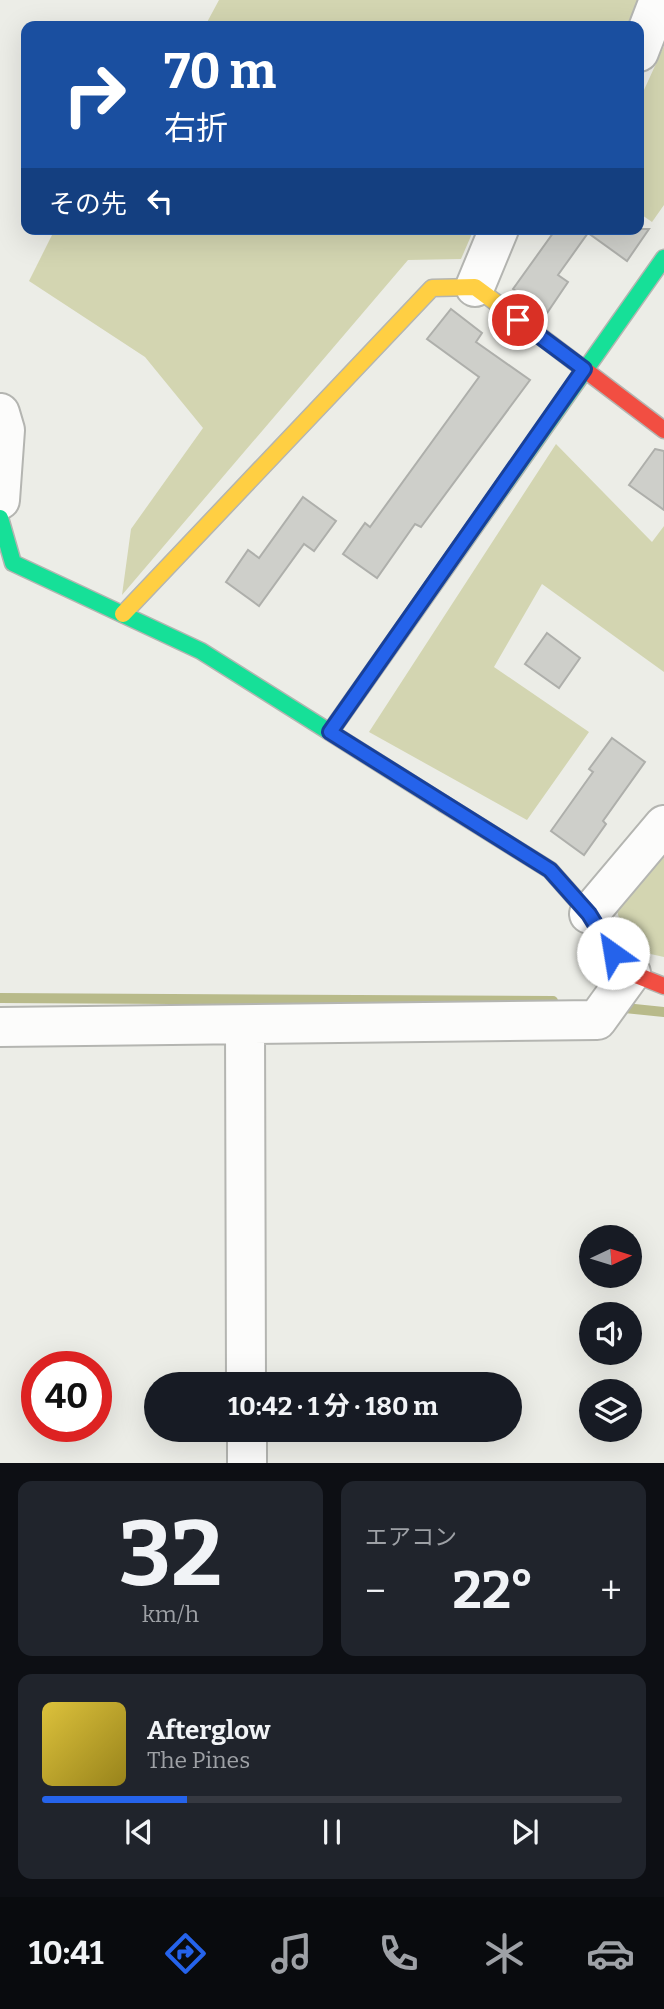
<!DOCTYPE html>
<html lang="ja">
<meta charset="utf-8">
<style>
:root{--surface:#171b24;--page:#20242c;--text:#f1f3f6;--muted:#9ea1a6;--line:#363941;--accent:#2563eb}
body{margin:0;font-family:Bitter,"Noto Sans JP",serif;background:var(--page);color:var(--text);height:100vh;display:flex;flex-direction:column;font-size:26px;white-space:nowrap}
*{box-sizing:border-box;margin:0}
p{font-size:23px;color:var(--muted)}
.icon{flex:none;width:38px;height:38px;fill:none;stroke:currentColor;stroke-width:2;stroke-linecap:round;stroke-linejoin:round}
.map{position:relative;height:1463px;overflow:hidden}
.details{display:flex;flex-direction:column;gap:18px;padding:18px;background:#0d0f14;flex:1}
.details>*{flex:none}
.guide{position:absolute;left:21px;top:21px;width:623px;height:214px;border-radius:14px;box-shadow:0 7px 28px #0002;background:#1a4fa0;color:#fff;overflow:hidden}
.needle{width:46px;rotate:86deg}
.buttons{position:absolute;left:579px;top:1225px;display:grid;gap:14px}
.buttons a{display:grid;place-items:center;width:63px;height:63px;border-radius:50%;background:var(--surface);box-shadow:0 7px 28px #0002;font-size:35px}
.speed{position:absolute;left:21px;top:1351px;display:flex;gap:14px;font-size:35px;font-weight:700;text-align:center}
.speed>*{display:grid;place-content:center;width:91px;height:91px;border-radius:50%;background:var(--surface);box-shadow:0 7px 28px #0002;line-height:1}
.speed .limit{border:10px solid #d22;background:#fff;color:#111}
.pin{position:absolute;display:grid;place-items:center;width:60px;height:60px;color:#fff;margin:-30px;border:4px solid #fff;border-radius:50%;box-shadow:0 2px 7px #0007}
.me{position:absolute;width:77px;margin:-38px;rotate:328deg;stroke-linejoin:round;filter:drop-shadow(0 0 5px #0008)}
.turn{display:flex;align-items:center;gap:24px;height:147px;padding:0 28px;font-size:32px}
.turn .icon{width:91px;height:91px;stroke-width:2.5}
.turn b{display:block;font-size:49px;line-height:60px}
.then{display:flex;align-items:center;height:66px;padding:0 28px;background:#0003;gap:14px;font-size:26px}
.big{font-size:52px;font-weight:700;line-height:1.1}
.details .card{flex:1;display:flex;flex-direction:column;justify-content:center;gap:10px;min-width:0;padding:0 24px;border-radius:14px;background:var(--page)}
.details .dial{align-items:center;gap:0}
.dial b{font-size:91px;line-height:1}
.song{display:flex;align-items:center;gap:21px}
.cover{width:84px;height:84px;border-radius:10px;background:linear-gradient(135deg,hsl(50 70% 55%),hsl(50 70% 35%))}
.played{height:7px;border-radius:4px;background:linear-gradient(90deg,var(--accent) 25%,var(--line) 25%)}
.keys{display:flex;justify-content:space-around;direction:ltr}
.heat{display:flex;justify-content:space-between;align-items:center;font-size:38px;direction:ltr}
.details .tiles{flex:1;display:grid;gap:18px;grid-template-columns:1fr 1fr}
.card:last-child{grid-column:span 2}
.trip{position:absolute;left:144px;top:1372px;width:378px;height:70px;border-radius:35px;background:var(--surface);box-shadow:0 7px 28px #0002;font-weight:700;line-height:70px;text-align:center}
.tab-bar{display:flex;height:112px;justify-content:space-around;align-items:center;background:#090b0e;color:var(--muted)}
.tab-bar .icon{width:49px;height:49px}
.tab-bar .selected{color:var(--accent)}
.tab-bar b{font-size:32px;color:var(--text)}
.map>svg:first-child{display:block}
</style>
<div class="map">
<svg width="664" height="1463" viewBox="0 0 664 1463">
<rect width="100%" height="100%" fill="#ecede7"/>
<path fill="#d3d5b1" d="M 219,0 L 643,0 L 631,26 L 256,26 L 259,22 L 254,26 L 205,26 Z
M 664,46 L 664,205 L 652,222 L 639,213 L 639,101 Z
M 55,229 L 474,229 L 461,259 L 408,260 L 122,595 L 131,529 L 203,428 L 145,357 L 29,281 Z
M 556,444 L 652,542 L 664,526 L 664,672 L 542,584 L 494,667 L 589,732 L 527,820 L 369,732 Z
M 664,847 L 664,957 L 628,949 L 615,904 Z"/>
<g fill="none" stroke-linecap="round" stroke-linejoin="round">
<path stroke="#b8ba8a" stroke-width="10" d="M 0,998 L 553,1001
M 615,1007 L 664,1012"/>
</g>
<path fill="#cecfca" stroke="#aeafab" stroke-width="2" d="M 556,229 L 649,229 L 627,261 L 588,233 L 558,275 L 568,282 L 547,313 L 513,289 Z
M 451,309 L 482,333 L 476,342 L 530,380 L 421,527 L 415,524 L 377,578 L 343,554 L 365,523 L 370,527 L 479,377 L 427,339 Z
M 655,449 L 664,451 L 664,510 L 629,485 Z
M 303,497 L 336,521 L 314,551 L 304,544 L 259,606 L 226,582 L 248,550 L 259,558 Z
M 547,633 L 580,658 L 559,688 L 525,664 Z
M 612,738 L 645,762 L 603,821 L 606,824 L 584,855 L 551,831 L 593,772 L 589,769 Z"/>
<g fill="none" stroke-linecap="round" stroke-linejoin="round">
<defs>
<path id="street" d="M 639,52 L 659,0
M 475,287 L 499,229
M 0,413 L 5,430 L 0,500
M 589,914 L 664,825
M 245,1025 L 246,1384
M 0,1027 L 597,1020 L 631,973
M 247,1430 L 247,1463"/>
<path id="fast" d="M 0,518 L 13,563 L 201,651 L 444,804
M 330,732 L 664,258"/>
<path id="slow" d="M 123,614 L 432,288 L 475,287 L 502,307"/>
<path id="jam" d="M 502,307 L 664,430
M 444,804 L 550,870 L 589,914 L 613,953 L 631,973 L 664,986"/>
</defs>
<use href="#street" stroke="#b4b5b1" stroke-width="42"/>
<use href="#fast" stroke="#b4b5b1" stroke-width="19"/>
<use href="#slow" stroke="#b4b5b1" stroke-width="19"/>
<use href="#jam" stroke="#b4b5b1" stroke-width="19"/>
<use href="#street" stroke="#fcfcfb" stroke-width="38"/>
<use href="#fast" stroke="#16e098" stroke-width="16"/>
<use href="#slow" stroke="#ffcf43" stroke-width="16"/>
<use href="#jam" stroke="#f24e42" stroke-width="16"/>
</g>
<g fill="none" stroke-linecap="round" stroke-linejoin="round">
<defs>
<path id="route" d="M 518,320 L 584,369 L 330,732 L 550,870 L 589,914 L 613,953"/>
</defs>
<use href="#route" stroke="#184099" stroke-width="18"/>
<use href="#route" stroke="#2563eb" stroke-width="12"/>
</g>
</svg>
<div class="buttons">
<a><svg class="needle" viewBox="-14 -14 28 28"><path d="M0-13l5 13h-10z" fill="#e53935"/><path d="M0 13l5-13h-10z" fill="#9ea1a6"/></svg></a>
<a><svg class="icon" aria-label="sound" viewBox="0 0 24 24"><path d="M4 9h4l5-4v14l-5-4H4zM17 9q2 3 0 6"/></svg></a>
<a><svg class="icon" aria-label="layers" viewBox="0 0 24 24"><path d="M12 4l9 5-9 5-9-5zM3 14l9 5 9-5"/></svg></a>
</div>
<div class="speed"><div class="limit">40</div></div>
<div class="pin" style="left:518px;top:320px;background:#d93025"><svg class="icon" aria-label="arrive" viewBox="0 0 24 24"><path d="M6 21V4h12l-3 4 3 4H6"/></svg></div>
<svg class="me" style="left:613px;top:953px" viewBox="-20 -20 40 40"><circle r="19" fill="#fff"/><path d="M0-13L10 11 0 6-10 11z" fill="#2563eb"/></svg>
<div class="trip">10:42 · 1 分 · 180 m</div>
<div class="guide">
<div class="turn"><svg class="icon" aria-label="right" viewBox="0 0 24 24"><path d="M7 20v-9h11M14 6l5 5-5 5"/></svg><div><b>70 m</b>右折</div></div>
<div class="then">その先<svg class="icon" aria-label="left" viewBox="0 0 24 24"><path d="M17 20v-9H6M10 6l-5 5 5 5"/></svg></div>
</div>
</div>
<section class="details">
<div class="tiles">
<div class="card dial"><b>32</b><p>km/h</p></div>
<div class="card"><p>エアコン</p>
<div class="heat"><a>−</a><b class="big">22°</b><a>+</a></div>
</div>
<div class="card">
<div class="song"><i class="cover"></i><div><b>Afterglow</b><p>The Pines</p></div></div>
<div class="played"></div>
<div class="keys"><svg class="icon" aria-label="previous" viewBox="0 0 24 24"><path d="M18 5L8 12l10 7zM5 5v14"/></svg><svg class="icon" aria-label="pause" viewBox="0 0 24 24"><path d="M8 5v14M16 5v14"/></svg><svg class="icon" aria-label="next" viewBox="0 0 24 24"><path d="M6 5l10 7-10 7zM19 5v14"/></svg></div>
</div>
</div>
</section>
<nav class="tab-bar">
<b>10:41</b>
<svg class="icon selected" aria-label="directions" viewBox="0 0 24 24"><path d="M12 3l9 9-9 9-9-9zM9 14v-3h6M13 9l2 2-2 2"/></svg>
<svg class="icon" aria-label="music" viewBox="0 0 24 24"><path d="M9 18V5l10-2v13"/><circle cx="6" cy="18" r="3"/><circle cx="16" cy="16" r="3"/></svg>
<svg class="icon" aria-label="phone" viewBox="0 0 24 24"><path d="M5 4h4l2 5-3 2q2 4 5 5l2-3 5 2v4C11 20 4 13 5 4z"/></svg>
<svg class="icon" aria-label="climate" viewBox="0 0 24 24"><path d="M12 3v18M4 7l16 10M4 17L20 7"/></svg>
<svg class="icon" aria-label="car" viewBox="0 0 24 24"><path d="M5 17H2v-5l4-1 3-4h7l3 4 3 1v5h-3M9 17h6M6 11h13"/><circle cx="7" cy="17" r="2"/><circle cx="17" cy="17" r="2"/></svg>
</nav>
